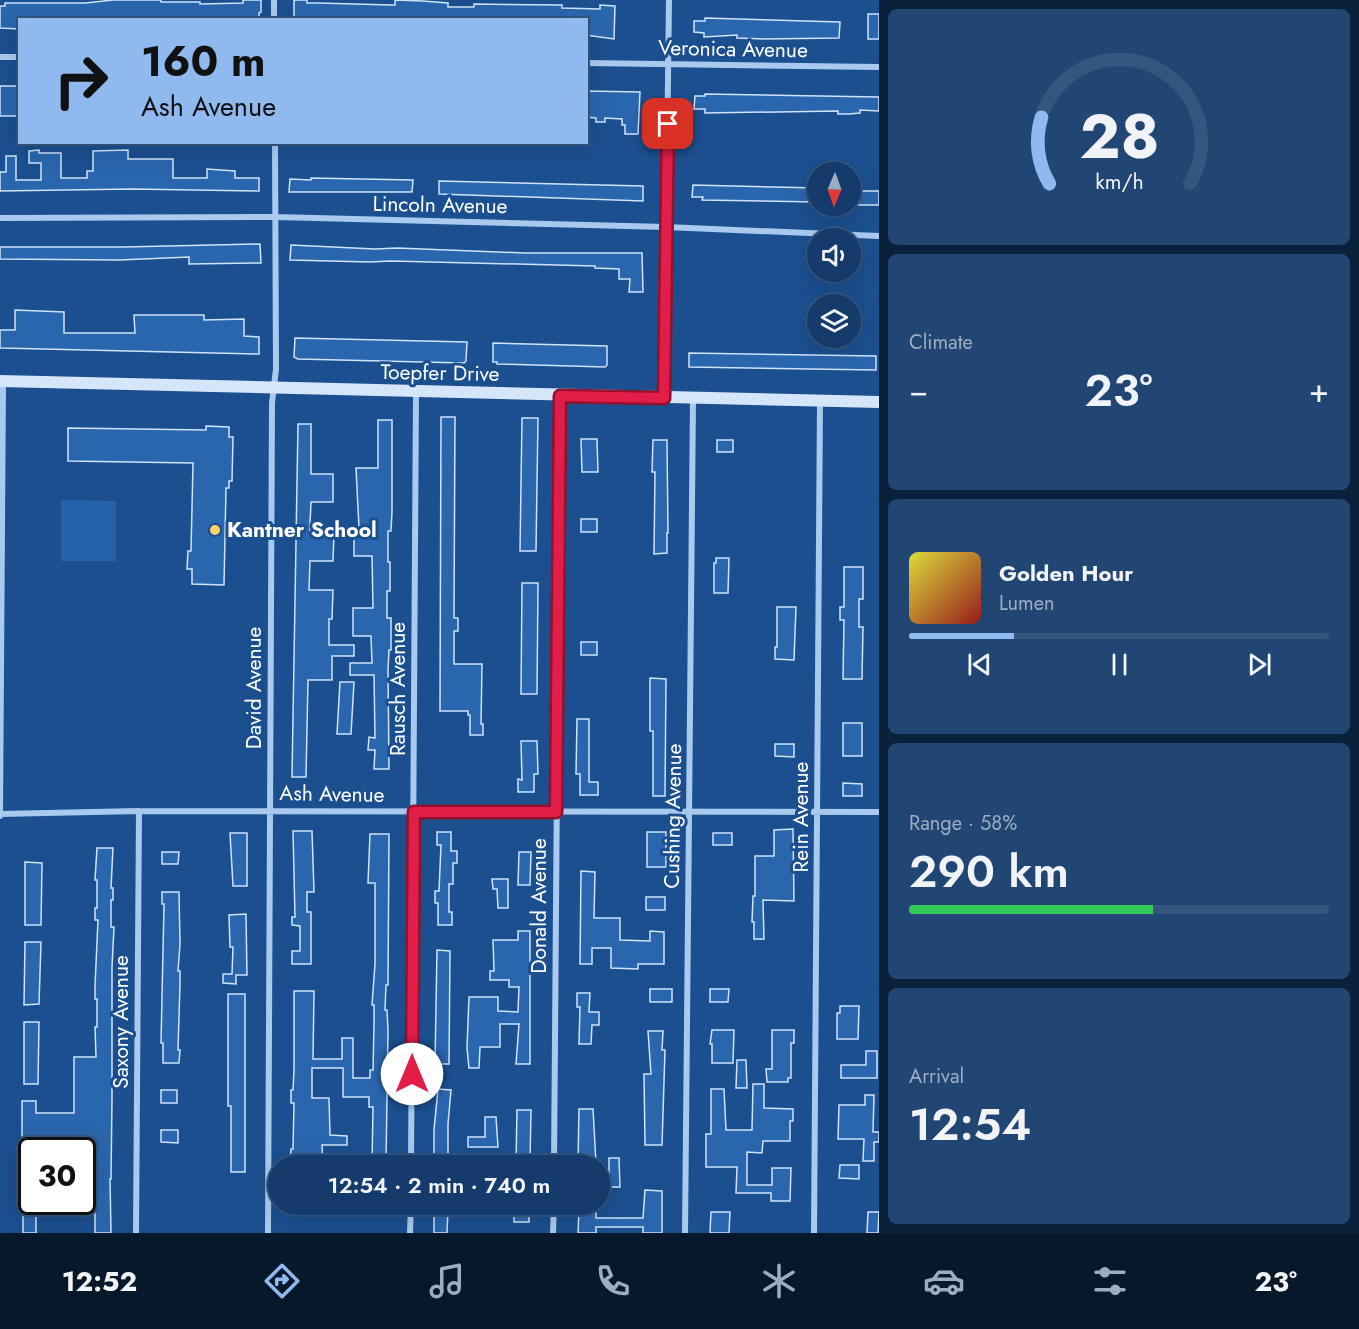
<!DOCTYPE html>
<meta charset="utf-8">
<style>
:root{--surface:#143b6b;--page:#214673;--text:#f1f3f6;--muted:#9dadc1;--line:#33557e;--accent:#90b9f0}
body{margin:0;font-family:Jost,sans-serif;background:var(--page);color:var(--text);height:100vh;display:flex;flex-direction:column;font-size:22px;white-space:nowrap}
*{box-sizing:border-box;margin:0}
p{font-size:20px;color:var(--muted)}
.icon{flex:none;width:33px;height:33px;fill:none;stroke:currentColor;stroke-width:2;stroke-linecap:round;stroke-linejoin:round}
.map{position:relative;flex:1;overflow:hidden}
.drawer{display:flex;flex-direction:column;gap:9px;padding:9px;background:#0b203b;width:480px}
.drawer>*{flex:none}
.top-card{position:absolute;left:18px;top:18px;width:570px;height:126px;border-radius:0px;box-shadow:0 6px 24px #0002,0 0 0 2px var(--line);background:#90b9f0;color:#111;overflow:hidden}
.needle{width:39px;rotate:182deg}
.tools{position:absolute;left:807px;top:162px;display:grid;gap:12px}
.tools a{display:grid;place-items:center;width:54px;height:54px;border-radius:50%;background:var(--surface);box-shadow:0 6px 24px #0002,0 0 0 2px var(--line);font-size:30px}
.speed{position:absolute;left:18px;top:1137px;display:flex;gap:12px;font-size:30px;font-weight:700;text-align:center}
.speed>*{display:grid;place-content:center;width:78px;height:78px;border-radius:50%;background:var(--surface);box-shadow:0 6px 24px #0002,0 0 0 2px var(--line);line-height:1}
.speed .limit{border:3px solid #111;border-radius:9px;background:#fff;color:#111}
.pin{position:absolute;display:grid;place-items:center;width:51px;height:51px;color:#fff;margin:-26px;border-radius:12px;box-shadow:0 3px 9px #0006}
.me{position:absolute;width:66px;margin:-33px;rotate:0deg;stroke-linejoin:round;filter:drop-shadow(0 0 4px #0008)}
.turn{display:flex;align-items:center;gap:21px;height:126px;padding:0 24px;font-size:27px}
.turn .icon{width:78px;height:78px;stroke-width:2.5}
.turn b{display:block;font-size:42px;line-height:51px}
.big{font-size:45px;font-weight:600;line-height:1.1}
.drawer .widget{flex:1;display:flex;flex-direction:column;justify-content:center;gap:9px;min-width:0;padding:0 21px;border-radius:9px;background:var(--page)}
.drawer .dial{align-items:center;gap:0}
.dial svg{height:156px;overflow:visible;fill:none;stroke:var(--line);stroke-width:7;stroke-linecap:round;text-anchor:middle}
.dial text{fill:var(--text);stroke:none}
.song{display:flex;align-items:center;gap:18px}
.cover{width:72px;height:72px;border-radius:9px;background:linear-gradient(135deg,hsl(60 70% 55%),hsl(0 70% 35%))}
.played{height:6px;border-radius:3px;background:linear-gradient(90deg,var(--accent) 25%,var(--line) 25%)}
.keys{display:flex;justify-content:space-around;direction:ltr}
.heat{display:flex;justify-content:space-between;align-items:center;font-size:33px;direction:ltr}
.charge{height:9px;border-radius:4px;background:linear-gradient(90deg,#34c759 58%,var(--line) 0)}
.trip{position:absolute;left:268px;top:1155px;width:342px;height:60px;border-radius:30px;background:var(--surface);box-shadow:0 6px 24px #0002,0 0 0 2px var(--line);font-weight:600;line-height:60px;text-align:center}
.tab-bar{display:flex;height:96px;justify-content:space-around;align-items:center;background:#08182b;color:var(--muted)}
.tab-bar .icon{width:42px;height:42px}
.tab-bar .active{color:var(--accent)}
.tab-bar b{font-size:27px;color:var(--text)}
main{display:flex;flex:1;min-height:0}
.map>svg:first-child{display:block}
</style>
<main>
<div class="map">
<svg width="879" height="1233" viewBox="0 0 879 1233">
<rect width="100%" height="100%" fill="#1b4f8f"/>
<path fill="#2461a8" d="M 61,500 L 116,501 L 116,561 L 61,561 Z"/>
<path fill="#2a66ad" stroke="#cfe3fa" stroke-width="1.5" d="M 113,0 L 161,0 L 161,2 L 200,2 L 200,4 L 243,3 L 243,0 L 261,0 L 261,12 L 259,13 L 259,20 L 20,20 L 20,29 L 0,28 L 0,6 L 5,6 L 5,3 L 85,3 Z
M 294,0 L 307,0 L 307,3 L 318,3 L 391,5 L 395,5 L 395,0 L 423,1 L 448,3 L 448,7 L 474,7 L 474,4 L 562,5 L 562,8 L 600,9 L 600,5 L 615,6 L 614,39 L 586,35 L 586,20 L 294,20 Z
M 868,14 L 879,14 L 879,39 L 868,39 Z
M 705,18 L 840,22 L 839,38 L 764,39 L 737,38 L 737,35 L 704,37 L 704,33 L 694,32 L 694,21 L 705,21 Z
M 0,86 L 20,86 L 20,116 L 0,116 Z
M 586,91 L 640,92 L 638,134 L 625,134 L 625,125 L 622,125 L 622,119 L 605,118 L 605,122 L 596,122 L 596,118 L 586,117 Z
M 705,94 L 879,97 L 879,111 L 860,110 L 860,113 L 849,114 L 838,114 L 838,111 L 705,113 L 705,109 L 694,109 L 695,96 L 705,96 Z
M 39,150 L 39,153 L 61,153 L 61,178 L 87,178 L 87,171 L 93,171 L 93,151 L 128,150 L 128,159 L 173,159 L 173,178 L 207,178 L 207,169 L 235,171 L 235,178 L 259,178 L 259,191 L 131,189 L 0,191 L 0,172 L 6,172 L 6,156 L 16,156 L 16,180 L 41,180 L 41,163 L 29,163 L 29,151 Z
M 311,178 L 413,180 L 412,192 L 289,192 L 290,179 L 311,180 Z
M 439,181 L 643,186 L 643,201 L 439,194 Z
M 693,185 L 818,188 L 817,202 L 702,200 L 703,197 L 692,197 Z
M 850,191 L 879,191 L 879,205 L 850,205 Z
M 260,244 L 261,263 L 189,264 L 189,257 L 119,260 L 0,259 L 0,247 L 124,247 Z
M 291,245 L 375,249 L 397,248 L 525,253 L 642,253 L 643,292 L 629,292 L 630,279 L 619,279 L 619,269 L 595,268 L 595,266 L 391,261 L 370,262 L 290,260 Z
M 15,310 L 64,312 L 64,333 L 135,333 L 134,315 L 204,315 L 204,320 L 244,319 L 244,336 L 259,337 L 259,354 L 0,348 L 0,330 L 15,330 Z
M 295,338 L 467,342 L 466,361 L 464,363 L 298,359 L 294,357 Z
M 493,343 L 607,346 L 607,365 L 605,367 L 497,364 L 497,362 L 493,362 Z
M 689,353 L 876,356 L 876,370 L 689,367 Z
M 441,417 L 455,417 L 454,618 L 458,618 L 458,631 L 454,631 L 454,664 L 482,664 L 481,724 L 483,724 L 483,735 L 470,735 L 470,715 L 468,715 L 468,711 L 440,711 Z
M 522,418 L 538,418 L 536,551 L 520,551 Z
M 378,420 L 392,420 L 392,511 L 391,531 L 388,531 L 388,562 L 390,562 L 390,591 L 387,591 L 387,618 L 391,618 L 391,650 L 389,650 L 388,670 L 389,769 L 374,769 L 375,750 L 368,750 L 369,737 L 375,738 L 374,675 L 350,675 L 350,663 L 372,663 L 371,636 L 353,636 L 353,608 L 373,608 L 372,556 L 354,556 L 354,528 L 359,528 L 356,468 L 378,468 Z
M 298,424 L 311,424 L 311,474 L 333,474 L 333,502 L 311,502 L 310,524 L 310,534 L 334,534 L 333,561 L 310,561 L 309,590 L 333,590 L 332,619 L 329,619 L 329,645 L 354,645 L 354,656 L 332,656 L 332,680 L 308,680 L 306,777 L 292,777 Z
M 206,426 L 229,427 L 229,437 L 233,437 L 232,481 L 229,481 L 229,488 L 226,488 L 224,585 L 192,584 L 192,569 L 187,569 L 188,551 L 191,551 L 193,463 L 68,461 L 68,428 L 206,430 Z
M 581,439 L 597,439 L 598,472 L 582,472 Z
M 653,440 L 667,440 L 668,533 L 667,533 L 667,553 L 654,554 L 655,472 L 652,472 Z
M 717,440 L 733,440 L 733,452 L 717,452 Z
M 581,519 L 597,519 L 597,532 L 581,532 Z
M 716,558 L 729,558 L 728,593 L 714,593 L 714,563 L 716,563 Z
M 844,567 L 863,567 L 863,599 L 859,599 L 859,627 L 863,627 L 862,679 L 843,679 L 844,620 L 840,620 L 840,607 L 844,607 Z
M 522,583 L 538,583 L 537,694 L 521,694 Z
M 777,607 L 796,607 L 794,660 L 775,659 L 775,647 L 777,647 Z
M 581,642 L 597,642 L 597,655 L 581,655 Z
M 650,678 L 666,679 L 665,796 L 653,796 L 653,731 L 650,731 Z
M 340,682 L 354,682 L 351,734 L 337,734 Z
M 577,719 L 589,719 L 589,782 L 598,782 L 598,795 L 580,795 L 580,774 L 576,774 Z
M 843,723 L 862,723 L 862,756 L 843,756 Z
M 521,741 L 537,741 L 538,774 L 534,774 L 534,792 L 518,792 L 518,779 L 522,780 Z
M 775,744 L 794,744 L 794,757 L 775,756 Z
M 843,783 L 862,784 L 862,796 L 843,796 Z
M 793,829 L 794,901 L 763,900 L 764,939 L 754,939 L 754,922 L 752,922 L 753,896 L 755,896 L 755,856 L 774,856 L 774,830 Z
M 293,831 L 312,831 L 314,892 L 307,892 L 307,912 L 311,912 L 311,964 L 292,964 L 292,951 L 300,951 L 300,926 L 292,925 L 292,917 L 295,917 Z
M 437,832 L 451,832 L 451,851 L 457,851 L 457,863 L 453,863 L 453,884 L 449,884 L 449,912 L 452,912 L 452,925 L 438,925 L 438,903 L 435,903 L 435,891 L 439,891 L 441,845 L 437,845 Z
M 647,832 L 666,832 L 666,867 L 647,867 Z
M 230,833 L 247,833 L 247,886 L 233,886 Z
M 713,833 L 732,833 L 732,845 L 713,845 Z
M 370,834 L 389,834 L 388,985 L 386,985 L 385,1010 L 387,1010 L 388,1030 L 386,1163 L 372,1163 L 373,1107 L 369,1107 L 369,1097 L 343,1097 L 343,1068 L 312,1068 L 312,1098 L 329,1098 L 330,1135 L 347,1136 L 347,1145 L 322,1145 L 323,1166 L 312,1166 L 312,1163 L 290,1162 L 291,1149 L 293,1149 L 294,1103 L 291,1103 L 291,1090 L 293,1090 L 294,1070 L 294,991 L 314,991 L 313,1059 L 342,1059 L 342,1038 L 353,1038 L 353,1078 L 370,1078 L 370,1070 L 373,1070 L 374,1024 L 374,1005 L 372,1005 L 375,964 L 375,883 L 368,883 Z
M 97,848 L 113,848 L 111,888 L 113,888 L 113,900 L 111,900 L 111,927 L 114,927 L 112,967 L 112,1099 L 111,1179 L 110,1179 L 111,1233 L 95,1233 L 95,1198 L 93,1198 L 95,1163 L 82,1163 L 82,1143 L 36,1144 L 36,1150 L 32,1150 L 32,1161 L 23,1161 L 22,1139 L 22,1101 L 36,1101 L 36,1113 L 74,1113 L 74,1057 L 96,1057 L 95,1027 L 97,1027 L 97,999 L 95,999 L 95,986 L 98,920 L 95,920 L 95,908 L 97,908 L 97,880 L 95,880 Z
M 162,852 L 179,852 L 178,864 L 162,864 Z
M 519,852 L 531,852 L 530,885 L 518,885 Z
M 25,862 L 42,863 L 41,925 L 25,925 Z
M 581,871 L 595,872 L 594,918 L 620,918 L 620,940 L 650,941 L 650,931 L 664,932 L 664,964 L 638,964 L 638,969 L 611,968 L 611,948 L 592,948 L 592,964 L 580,964 Z
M 492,879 L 508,879 L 508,908 L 498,908 L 497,889 L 493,889 Z
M 162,892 L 179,892 L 180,944 L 178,971 L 180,971 L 180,984 L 178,1050 L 180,1050 L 179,1063 L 163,1063 L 163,1043 L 161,1043 L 164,904 L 162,904 Z
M 646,897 L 665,897 L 665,910 L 646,910 Z
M 246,914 L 247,975 L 236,975 L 236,984 L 223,983 L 223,974 L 232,974 L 233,947 L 230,947 L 229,915 Z
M 518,931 L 530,931 L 530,1064 L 516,1064 L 519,1024 L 500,1024 L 500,1047 L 480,1047 L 479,1068 L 469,1068 L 467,1048 L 469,997 L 498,997 L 498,1011 L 518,1012 L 519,987 L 509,987 L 509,980 L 490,980 L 490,971 L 494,971 L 493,940 L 518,940 Z
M 25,942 L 41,942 L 39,1004 L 24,1005 Z
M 437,950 L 450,951 L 449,1064 L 435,1064 Z
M 650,989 L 672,989 L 672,1002 L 650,1002 Z
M 710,989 L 729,989 L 728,1002 L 710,1002 Z
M 577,993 L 590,993 L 589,1012 L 599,1012 L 599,1025 L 592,1025 L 591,1044 L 579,1044 L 580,1007 L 577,1007 Z
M 228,994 L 245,994 L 245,1172 L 231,1172 L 231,1106 L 228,1106 Z
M 840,1006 L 859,1006 L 858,1039 L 837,1039 L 837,1013 L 840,1013 Z
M 24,1022 L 39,1022 L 38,1084 L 24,1084 Z
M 712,1030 L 734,1030 L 733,1063 L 712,1063 L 712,1044 L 710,1044 Z
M 772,1030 L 794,1030 L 794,1043 L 791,1043 L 791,1078 L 788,1078 L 788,1082 L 767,1082 L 766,1069 L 772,1069 Z
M 648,1031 L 663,1031 L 662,1050 L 665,1050 L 662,1145 L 645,1145 L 644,1074 L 651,1074 Z
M 866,1051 L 877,1051 L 877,1078 L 841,1078 L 841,1065 L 866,1065 Z
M 737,1060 L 746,1060 L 747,1088 L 736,1088 Z
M 753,1084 L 764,1084 L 764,1108 L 793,1109 L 793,1121 L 790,1121 L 790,1141 L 763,1141 L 762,1153 L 747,1152 L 747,1185 L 772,1185 L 772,1168 L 791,1168 L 790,1201 L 771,1201 L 771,1193 L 736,1193 L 737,1167 L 706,1167 L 706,1134 L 711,1134 L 711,1089 L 724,1089 L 726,1130 L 752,1130 Z
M 438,1089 L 451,1090 L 448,1124 L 448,1163 L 434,1163 L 434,1130 Z
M 161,1090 L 177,1090 L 177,1103 L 161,1103 Z
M 865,1095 L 874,1095 L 873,1132 L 879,1132 L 879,1142 L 874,1142 L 874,1161 L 863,1161 L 864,1139 L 838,1139 L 839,1105 L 865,1105 Z
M 579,1109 L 593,1109 L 596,1163 L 578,1163 Z
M 517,1110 L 531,1110 L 530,1163 L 516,1163 Z
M 485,1117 L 496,1117 L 498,1147 L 468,1147 L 468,1137 L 485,1137 Z
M 161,1130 L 178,1130 L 178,1143 L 161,1142 Z
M 609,1158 L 619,1158 L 620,1187 L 609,1187 Z
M 840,1165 L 859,1165 L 859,1179 L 839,1178 Z
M 645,1190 L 662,1191 L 662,1233 L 643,1233 L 643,1227 L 596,1227 L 596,1233 L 578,1233 L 579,1210 L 596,1210 L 596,1218 L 643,1218 Z
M 23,1206 L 36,1206 L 36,1233 L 23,1233 Z
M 434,1209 L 448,1209 L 447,1233 L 434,1233 Z
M 514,1209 L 529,1210 L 529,1222 L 514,1222 Z
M 711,1212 L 730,1212 L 729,1233 L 710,1233 Z
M 868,1212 L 879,1212 L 878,1233 L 867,1233 Z"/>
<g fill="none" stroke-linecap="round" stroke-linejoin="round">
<path stroke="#a9c9ee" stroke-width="6" d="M 274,0 L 274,20
M 0,57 L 20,57
M 586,63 L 879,67
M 0,218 L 276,217 L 666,227 L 879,236
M 664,398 L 669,0
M 0,814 L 139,811 L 879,812
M 0,816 L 3,382
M 411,1166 L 416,393
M 554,1166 L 560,396
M 136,1233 L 139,811
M 268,1233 L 272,403 L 276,369 L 275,142
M 410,1233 L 411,1204
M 553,1233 L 554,1204
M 685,1233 L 693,399
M 814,1233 L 820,401"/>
<path stroke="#d6e6fa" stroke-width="12" d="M 0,381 L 879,402"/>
</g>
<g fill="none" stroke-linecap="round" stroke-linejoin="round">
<defs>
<path id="route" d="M 412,1074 L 414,812 L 556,812 L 560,396 L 664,398 L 668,124"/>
</defs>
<use href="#route" stroke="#92132f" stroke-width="15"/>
<use href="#route" stroke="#e11d48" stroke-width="10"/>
</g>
<circle fill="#ffd166" stroke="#1b4f8f" stroke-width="2" cx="215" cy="530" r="6"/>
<g text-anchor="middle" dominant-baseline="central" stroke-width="6" stroke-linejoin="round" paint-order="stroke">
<g font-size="21" fill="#fff" stroke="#1b4f8f">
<text transform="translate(733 49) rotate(1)">Veronica Avenue</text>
<text transform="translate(440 205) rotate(1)">Lincoln Avenue</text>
<text transform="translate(440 373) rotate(1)">Toepfer Drive</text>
<text transform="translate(254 688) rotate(-90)">David Avenue</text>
<text transform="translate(398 689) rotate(-90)">Rausch Avenue</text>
<text transform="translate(332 794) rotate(1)">Ash Avenue</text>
<text transform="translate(673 816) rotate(-89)">Cushing Avenue</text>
<text transform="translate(801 817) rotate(-90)">Rein Avenue</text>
<text transform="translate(539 906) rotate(-90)">Donald Avenue</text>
<text transform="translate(121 1022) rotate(-90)">Saxony Avenue</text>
</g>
<g font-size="21" font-weight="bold" fill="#fff" stroke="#1b4f8f" text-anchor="start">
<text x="227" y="530">Kantner School</text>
</g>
</g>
</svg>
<div class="tools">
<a><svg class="needle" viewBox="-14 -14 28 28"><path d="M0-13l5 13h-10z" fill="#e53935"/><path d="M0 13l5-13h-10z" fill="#9dadc1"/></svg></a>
<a><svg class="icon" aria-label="sound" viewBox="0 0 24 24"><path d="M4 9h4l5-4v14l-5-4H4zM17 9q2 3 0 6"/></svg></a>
<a><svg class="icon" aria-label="layers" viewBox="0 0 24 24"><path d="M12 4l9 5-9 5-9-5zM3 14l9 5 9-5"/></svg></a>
</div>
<div class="speed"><div class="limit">30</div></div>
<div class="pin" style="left:668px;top:124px;background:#d93025"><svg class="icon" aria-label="arrive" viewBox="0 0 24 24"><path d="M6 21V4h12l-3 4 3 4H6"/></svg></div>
<svg class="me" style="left:412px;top:1074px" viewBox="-20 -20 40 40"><circle r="19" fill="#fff"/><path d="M0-13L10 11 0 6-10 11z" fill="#e11d48"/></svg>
<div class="trip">12:54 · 2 min · 740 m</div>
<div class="top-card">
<div class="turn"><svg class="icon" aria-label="right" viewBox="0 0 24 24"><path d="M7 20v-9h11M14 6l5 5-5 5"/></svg><div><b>160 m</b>Ash Avenue</div></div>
</div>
</div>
<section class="drawer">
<div class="widget dial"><svg viewBox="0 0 100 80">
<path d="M14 69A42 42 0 1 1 86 69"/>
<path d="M14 69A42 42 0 0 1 10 35" stroke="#90b9f0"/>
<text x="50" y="56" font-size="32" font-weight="700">28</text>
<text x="50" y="72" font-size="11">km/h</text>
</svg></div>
<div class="widget"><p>Climate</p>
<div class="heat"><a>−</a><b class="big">23°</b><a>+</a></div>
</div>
<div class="widget">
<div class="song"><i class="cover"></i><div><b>Golden Hour</b><p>Lumen</p></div></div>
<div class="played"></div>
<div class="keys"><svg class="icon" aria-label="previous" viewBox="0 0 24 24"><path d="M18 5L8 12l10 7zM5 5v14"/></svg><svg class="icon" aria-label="pause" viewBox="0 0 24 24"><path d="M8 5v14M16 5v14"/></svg><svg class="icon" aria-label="next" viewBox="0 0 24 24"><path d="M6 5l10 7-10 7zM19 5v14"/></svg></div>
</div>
<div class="widget"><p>Range · 58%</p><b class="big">290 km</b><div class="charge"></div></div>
<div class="widget"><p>Arrival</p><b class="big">12:54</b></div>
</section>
</main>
<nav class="tab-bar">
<b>12:52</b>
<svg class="icon active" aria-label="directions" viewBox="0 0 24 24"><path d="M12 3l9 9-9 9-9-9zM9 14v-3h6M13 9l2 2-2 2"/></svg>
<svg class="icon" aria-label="music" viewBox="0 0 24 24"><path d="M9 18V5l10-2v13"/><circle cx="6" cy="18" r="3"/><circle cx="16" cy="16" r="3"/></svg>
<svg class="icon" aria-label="phone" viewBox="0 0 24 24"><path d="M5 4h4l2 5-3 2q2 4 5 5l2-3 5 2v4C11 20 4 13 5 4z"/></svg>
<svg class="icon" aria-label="climate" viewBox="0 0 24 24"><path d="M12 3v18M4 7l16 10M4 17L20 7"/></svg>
<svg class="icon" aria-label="car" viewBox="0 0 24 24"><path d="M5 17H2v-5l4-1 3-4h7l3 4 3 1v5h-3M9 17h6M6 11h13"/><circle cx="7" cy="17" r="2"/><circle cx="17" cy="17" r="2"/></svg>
<svg class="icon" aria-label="filters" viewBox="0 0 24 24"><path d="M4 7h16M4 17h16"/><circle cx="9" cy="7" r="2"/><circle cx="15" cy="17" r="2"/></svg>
<b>23°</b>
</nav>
